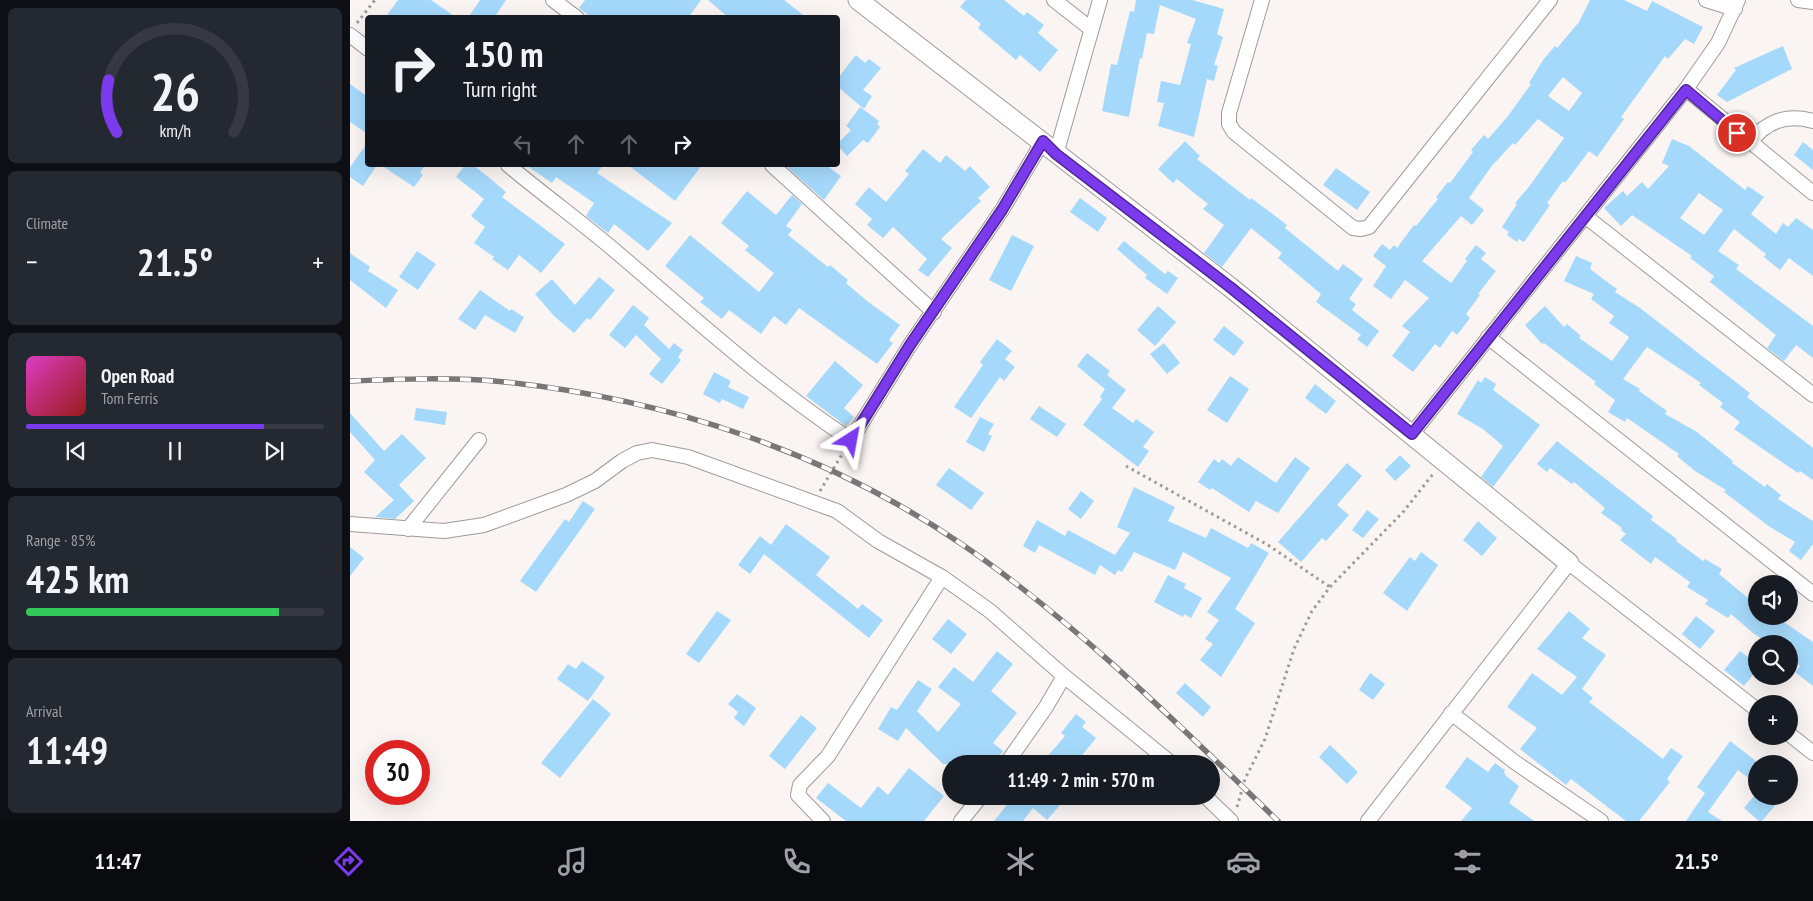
<!DOCTYPE html>
<meta charset="utf-8">
<style>
:root{--surface:#171b24;--page:#242831;--text:#f1f3f6;--muted:#9ea1a6;--line:#363941;--accent:#7c3aed}
body{margin:0;font-family:"PT Sans Narrow",sans-serif;background:var(--page);color:var(--text);height:100vh;display:flex;flex-direction:column;font-size:19px;white-space:nowrap}
*{box-sizing:border-box;margin:0}
p{font-size:16px;color:var(--muted)}
.icon{flex:none;width:28px;height:28px;fill:none;stroke:currentColor;stroke-width:2;stroke-linecap:round;stroke-linejoin:round}
.map{position:relative;flex:1;overflow:hidden}
.details{display:flex;flex-direction:column;gap:8px;padding:8px;background:#0d0f14;width:350px}
.details>*{flex:none}
.hud{position:absolute;left:15px;top:15px;width:475px;height:152px;border-radius:5px;box-shadow:0 5px 20px #0002;background:#171b24;color:var(--text);overflow:hidden}
.controls{position:absolute;left:1398px;top:575px;display:grid;gap:10px}
.controls a{display:grid;place-items:center;width:50px;height:50px;border-radius:50%;background:var(--surface);box-shadow:0 5px 20px #0002;font-size:25px}
.speed{position:absolute;left:15px;top:740px;display:flex;gap:10px;font-size:25px;font-weight:700;text-align:center}
.speed>*{display:grid;place-content:center;width:65px;height:65px;border-radius:50%;background:var(--surface);box-shadow:0 5px 20px #0002;line-height:1}
.speed .limit{border:8px solid #d22;background:#fff;color:#111}
.pin{position:absolute;display:grid;place-items:center;width:42px;height:42px;color:#fff;margin:-21px;border:2px solid #fff;border-radius:50%;box-shadow:0 1px 5px #0007}
.me{position:absolute;width:55px;margin:-28px;rotate:34deg;stroke-linejoin:round;filter:drop-shadow(0 0 4px #0008)}
.turn{display:flex;align-items:center;gap:18px;height:105px;padding:0 15px;font-size:22px}
.turn .icon{width:65px;height:65px;stroke-width:2.5}
.turn b{display:block;font-size:35px;line-height:42px}
.lanes{display:flex;align-items:center;height:48px;padding:0 15px;background:#0003;justify-content:center;gap:25px;direction:ltr}
.lanes .off{opacity:.35}
.big{font-size:38px;font-weight:700;line-height:1.1}
.details .tile{flex:1;display:flex;flex-direction:column;justify-content:center;gap:8px;min-width:0;padding:0 18px;border-radius:8px;background:var(--page)}
.details .dial{align-items:center;gap:0}
.dial svg{height:130px;overflow:visible;fill:none;stroke:var(--line);stroke-width:7;stroke-linecap:round;text-anchor:middle}
.dial text{fill:var(--text);stroke:none}
.song{display:flex;align-items:center;gap:15px}
.cover{width:60px;height:60px;border-radius:8px;background:linear-gradient(135deg,hsl(310 70% 55%),hsl(0 70% 35%))}
.played{height:5px;border-radius:2px;background:linear-gradient(90deg,var(--accent) 80%,var(--line) 80%)}
.keys{display:flex;justify-content:space-around;direction:ltr}
.heat{display:flex;justify-content:space-between;align-items:center;font-size:28px;direction:ltr}
.charge{height:8px;border-radius:4px;background:linear-gradient(90deg,#34c759 85%,var(--line) 0)}
.trip{position:absolute;left:592px;top:755px;width:278px;height:50px;border-radius:25px;background:var(--surface);box-shadow:0 5px 20px #0002;font-weight:700;line-height:50px;text-align:center}
.dock{display:flex;height:80px;justify-content:space-around;align-items:center;background:#090b0e;color:var(--muted)}
.dock .icon{width:35px;height:35px}
.dock .active{color:var(--accent)}
.dock b{font-size:22px;color:var(--text)}
main{display:flex;flex:1;min-height:0}
.map>svg:first-child{display:block}
</style>
<main>
<section class="details">
<div class="tile dial"><svg viewBox="0 0 100 80">
<path d="M14 69A42 42 0 1 1 86 69"/>
<path d="M14 69A42 42 0 0 1 9 37" stroke="#7c3aed"/>
<text x="50" y="56" font-size="32" font-weight="700">26</text>
<text x="50" y="72" font-size="11">km/h</text>
</svg></div>
<div class="tile"><p>Climate</p>
<div class="heat"><a>−</a><b class="big">21.5°</b><a>+</a></div>
</div>
<div class="tile">
<div class="song"><i class="cover"></i><div><b>Open Road</b><p>Tom Ferris</p></div></div>
<div class="played"></div>
<div class="keys"><svg class="icon" aria-label="previous" viewBox="0 0 24 24"><path d="M18 5L8 12l10 7zM5 5v14"/></svg><svg class="icon" aria-label="pause" viewBox="0 0 24 24"><path d="M8 5v14M16 5v14"/></svg><svg class="icon" aria-label="next" viewBox="0 0 24 24"><path d="M6 5l10 7-10 7zM19 5v14"/></svg></div>
</div>
<div class="tile"><p>Range · 85%</p><b class="big">425 km</b><div class="charge"></div></div>
<div class="tile"><p>Arrival</p><b class="big">11:49</b></div>
</section>
<div class="map">
<svg width="1463" height="821" viewBox="0 0 1463 821">
<rect width="100%" height="100%" fill="#faf4f3"/>
<path fill="#a5d9fb" fill-rule="evenodd" d="M 48,0 L 81,0 L 107,18 L 35,18 Z
M 130,0 L 156,0 L 144,18 L 118,18 Z
M 235,0 L 351,0 L 338,18 L 242,18 L 229,8 Z
M 358,0 L 434,0 L 457,18 L 379,18 Z
M 616,0 L 654,0 L 674,16 L 677,12 L 694,25 L 688,33 L 708,50 L 690,72 L 670,55 L 666,60 L 628,28 L 631,24 L 610,7 Z
M 786,0 L 842,0 L 874,9 L 867,34 L 873,37 L 864,65 L 868,66 L 864,81 L 857,79 L 844,137 L 808,126 L 814,103 L 807,102 L 811,81 L 830,85 L 841,44 L 837,43 L 846,19 L 810,5 L 804,34 L 797,33 L 792,59 L 790,58 L 779,117 L 752,111 L 761,64 L 767,65 L 780,11 L 784,12 Z
M 1240,0 L 1274,0 L 1297,11 L 1302,1 L 1353,27 L 1344,44 L 1335,39 L 1318,59 L 1315,56 L 1271,117 L 1274,119 L 1247,157 L 1239,151 L 1215,183 L 1213,181 L 1197,203 L 1200,205 L 1174,242 L 1169,239 L 1167,242 L 1157,235 L 1159,232 L 1152,227 L 1167,204 L 1165,203 L 1178,188 L 1214,138 L 1188,119 L 1165,145 L 1163,143 L 1141,167 L 1119,198 L 1134,210 L 1122,225 L 1111,216 L 1072,261 L 1101,283 L 1117,261 L 1115,259 L 1126,245 L 1136,253 L 1131,259 L 1146,271 L 1128,294 L 1130,295 L 1116,314 L 1120,318 L 1107,335 L 1102,331 L 1090,348 L 1085,344 L 1063,372 L 1042,356 L 1060,332 L 1052,326 L 1079,298 L 1055,280 L 1041,299 L 1023,286 L 1036,266 L 1023,256 L 1032,244 L 1040,250 L 1044,245 L 1047,248 L 1064,225 L 1066,226 L 1088,199 L 1086,197 L 1098,182 L 1100,183 L 1123,152 L 1121,150 L 1134,135 L 1138,139 L 1158,116 L 1181,84 L 1179,83 L 1193,60 L 1205,46 L 1207,48 L 1229,22 ZM 1213,77 L 1232,93 L 1219,111 L 1198,96 Z
M 1433,46 L 1442,69 L 1377,102 L 1367,95 L 1386,70 L 1384,68 Z
M 506,55 L 515,63 L 519,59 L 531,68 L 513,90 L 522,96 L 514,109 L 488,87 L 488,78 Z
M 0,84 L 18,97 L 18,134 L 0,122 Z
M 510,107 L 529,121 L 527,124 L 530,127 L 518,143 L 513,140 L 497,156 L 488,146 L 488,143 L 501,130 L 496,126 Z
M 1322,139 L 1339,146 L 1395,190 L 1398,186 L 1414,197 L 1401,214 L 1426,234 L 1433,223 L 1438,227 L 1446,218 L 1463,230 L 1463,276 L 1439,258 L 1430,270 L 1414,257 L 1416,254 L 1384,229 L 1368,251 L 1389,265 L 1386,269 L 1463,326 L 1463,358 L 1446,345 L 1434,361 L 1417,348 L 1426,335 L 1360,282 L 1364,276 L 1340,258 L 1342,256 L 1282,215 L 1271,226 L 1254,208 L 1273,191 L 1277,196 L 1292,182 L 1298,189 L 1319,166 L 1312,163 ZM 1349,193 L 1373,210 L 1354,235 L 1330,218 Z
M 835,141 L 850,156 L 847,159 L 900,200 L 901,198 L 920,212 L 937,225 L 935,228 L 988,271 L 993,264 L 1013,279 L 999,299 L 1006,304 L 1002,310 L 1029,331 L 1017,347 L 1007,339 L 1011,335 L 966,302 L 971,294 L 928,258 L 932,253 L 901,228 L 872,267 L 854,253 L 874,225 L 853,209 L 858,204 L 827,179 L 823,183 L 808,169 Z
M 18,142 L 18,165 L 27,165 L 13,186 L 0,177 L 0,167 Z
M 1453,142 L 1463,150 L 1463,170 L 1444,155 Z
M 573,149 L 590,163 L 596,155 L 615,171 L 620,166 L 640,187 L 628,198 L 631,201 L 591,239 L 602,248 L 578,277 L 568,270 L 577,259 L 543,227 L 533,238 L 517,225 L 522,219 L 505,204 L 519,187 L 536,202 L 559,174 L 555,171 Z
M 31,165 L 75,165 L 70,173 L 73,175 L 64,187 Z
M 115,165 L 123,165 L 142,180 L 156,192 L 152,197 L 215,244 L 191,273 L 169,255 L 158,270 L 142,259 L 144,257 L 124,243 L 135,227 L 121,216 L 134,199 L 106,177 Z
M 176,165 L 253,165 L 247,173 L 322,223 L 298,251 L 264,224 L 258,233 L 236,216 L 244,203 L 206,177 L 202,183 Z
M 278,165 L 352,165 L 325,201 Z
M 439,165 L 476,165 L 491,176 L 474,200 L 437,167 Z
M 986,168 L 1020,192 L 1007,210 L 973,185 Z
M 397,191 L 426,215 L 442,195 L 452,204 L 436,226 L 442,230 L 438,235 L 478,267 L 480,265 L 498,280 L 496,283 L 517,301 L 550,325 L 539,340 L 543,343 L 527,364 L 449,308 L 436,325 L 424,316 L 411,334 L 379,310 L 372,319 L 350,302 L 354,298 L 315,266 L 340,235 L 409,292 L 424,273 L 395,250 L 399,246 L 371,223 Z
M 730,198 L 757,218 L 748,232 L 720,212 Z
M 662,235 L 684,246 L 661,291 L 639,280 Z
M 774,241 L 815,274 L 818,271 L 828,278 L 817,294 L 795,278 L 797,275 L 767,249 Z
M 67,251 L 86,264 L 68,290 L 49,277 Z
M 0,253 L 20,267 L 18,271 L 48,290 L 36,308 L 0,280 Z
M 1226,256 L 1242,263 L 1240,269 L 1267,289 L 1265,292 L 1290,308 L 1400,393 L 1397,397 L 1463,448 L 1463,480 L 1450,471 L 1448,473 L 1384,429 L 1390,422 L 1370,407 L 1373,403 L 1349,385 L 1351,383 L 1297,347 L 1273,379 L 1290,389 L 1289,391 L 1317,411 L 1315,414 L 1347,432 L 1383,461 L 1382,463 L 1415,487 L 1417,484 L 1431,495 L 1428,499 L 1463,521 L 1463,544 L 1451,560 L 1439,551 L 1445,542 L 1420,527 L 1374,492 L 1376,490 L 1345,471 L 1327,456 L 1329,454 L 1277,418 L 1275,422 L 1258,412 L 1265,400 L 1244,384 L 1246,382 L 1194,343 L 1192,344 L 1175,325 L 1195,306 L 1214,327 L 1217,324 L 1231,336 L 1229,338 L 1262,361 L 1278,339 L 1279,337 L 1259,323 L 1264,316 L 1241,299 L 1244,294 L 1214,281 Z
M 249,277 L 265,290 L 240,320 L 237,318 L 224,333 L 204,316 L 185,294 L 202,279 L 225,305 Z
M 130,290 L 160,311 L 161,309 L 174,317 L 165,333 L 135,315 L 125,330 L 108,319 Z
M 283,305 L 299,318 L 294,325 L 319,349 L 324,343 L 333,350 L 328,357 L 331,360 L 312,384 L 299,374 L 311,359 L 286,335 L 275,348 L 259,335 Z
M 808,306 L 826,322 L 805,346 L 787,330 Z
M 874,326 L 894,342 L 884,356 L 863,340 Z
M 647,339 L 662,351 L 655,359 L 665,367 L 654,381 L 650,377 L 621,418 L 604,407 L 633,365 L 630,362 Z
M 814,343 L 830,363 L 817,374 L 800,354 Z
M 737,353 L 760,371 L 757,375 L 776,390 L 762,408 L 783,423 L 786,419 L 804,432 L 793,447 L 799,451 L 788,467 L 733,425 L 752,399 L 750,397 L 755,389 L 727,366 Z
M 485,361 L 513,385 L 494,408 L 504,417 L 496,426 L 456,396 Z
M 364,372 L 381,381 L 378,387 L 399,397 L 393,409 L 372,399 L 370,403 L 353,394 Z
M 880,376 L 899,389 L 877,423 L 857,410 Z
M 1135,377 L 1146,384 L 1143,390 L 1190,425 L 1143,487 L 1131,477 L 1153,446 L 1133,429 L 1107,414 L 1128,380 L 1131,383 Z
M 965,384 L 986,401 L 976,414 L 955,398 Z
M 689,406 L 716,424 L 707,437 L 680,419 Z
M 66,408 L 97,412 L 95,425 L 64,420 Z
M 0,413 L 34,451 L 52,434 L 76,458 L 49,485 L 64,501 L 45,519 L 25,517 L 44,500 L 14,472 L 25,460 L 0,432 Z
M 630,417 L 644,424 L 638,434 L 642,436 L 634,452 L 616,442 Z
M 1207,441 L 1303,516 L 1301,520 L 1327,539 L 1326,541 L 1353,561 L 1355,559 L 1372,569 L 1369,574 L 1398,598 L 1406,587 L 1406,616 L 1425,616 L 1463,642 L 1463,686 L 1445,672 L 1450,666 L 1439,658 L 1439,644 L 1420,644 L 1403,633 L 1381,614 L 1378,618 L 1355,604 L 1358,600 L 1337,587 L 1340,582 L 1305,557 L 1301,564 L 1270,540 L 1276,534 L 1271,530 L 1272,528 L 1251,513 L 1255,508 L 1224,482 L 1222,484 L 1200,468 L 1197,472 L 1187,464 Z
M 1050,455 L 1061,466 L 1045,481 L 1035,470 Z
M 888,457 L 926,483 L 945,457 L 960,468 L 928,513 L 906,501 L 899,512 L 862,488 L 860,490 L 848,482 L 864,459 L 869,463 L 872,459 L 881,466 Z
M 997,463 L 1012,476 L 987,505 L 999,515 L 976,541 L 972,538 L 951,562 L 928,542 Z
M 599,468 L 634,493 L 621,510 L 586,485 Z
M 784,487 L 825,507 L 818,521 L 856,538 L 861,528 L 898,548 L 901,543 L 919,553 L 885,609 L 905,623 L 871,677 L 850,660 L 863,644 L 855,639 L 869,620 L 857,612 L 881,578 L 833,552 L 825,570 L 784,552 L 772,572 L 768,570 L 765,575 L 750,565 L 745,575 L 689,545 L 685,553 L 673,546 L 687,520 L 715,536 L 718,530 L 765,555 L 780,533 L 767,527 Z
M 731,491 L 744,501 L 731,519 L 718,509 Z
M 233,501 L 245,509 L 186,592 L 170,581 L 215,519 L 219,522 Z
M 1017,510 L 1029,519 L 1013,538 L 1002,530 Z
M 1128,521 L 1147,538 L 1132,556 L 1113,540 Z
M 436,524 L 480,557 L 466,575 L 508,609 L 512,604 L 533,620 L 519,638 L 414,554 L 400,574 L 388,565 L 410,536 L 421,545 Z
M 0,547 L 14,558 L 0,576 Z
M 1071,552 L 1088,565 L 1057,611 L 1033,593 L 1060,557 L 1065,561 Z
M 818,575 L 836,584 L 834,588 L 852,598 L 841,618 L 834,614 L 833,617 L 804,602 Z
M 367,611 L 381,620 L 349,663 L 336,654 Z
M 1219,611 L 1240,629 L 1232,638 L 1256,655 L 1232,689 L 1243,698 L 1239,702 L 1313,759 L 1321,748 L 1333,756 L 1317,779 L 1320,782 L 1289,821 L 1276,821 L 1221,779 L 1216,785 L 1170,749 L 1187,728 L 1157,707 L 1182,673 L 1212,695 L 1227,677 L 1187,649 Z
M 1346,616 L 1365,631 L 1350,649 L 1332,634 Z
M 598,619 L 617,634 L 601,654 L 582,639 Z
M 647,651 L 663,664 L 641,691 L 667,713 L 643,743 L 653,751 L 643,764 L 593,764 L 556,728 L 548,741 L 528,729 L 541,707 L 547,710 L 568,680 L 582,689 L 567,711 L 588,732 L 611,704 L 588,687 L 604,667 L 623,682 Z
M 1390,651 L 1406,663 L 1406,671 L 1394,686 L 1374,670 Z
M 232,661 L 255,677 L 238,701 L 207,679 L 218,664 L 226,669 Z
M 1020,673 L 1035,684 L 1023,700 L 1009,690 Z
M 835,683 L 861,707 L 853,717 L 826,693 Z
M 387,694 L 406,708 L 394,726 L 384,718 L 388,712 L 378,704 Z
M 243,699 L 261,714 L 210,778 L 191,763 Z
M 726,714 L 736,722 L 732,727 L 746,738 L 725,764 L 691,764 L 715,736 L 711,733 Z
M 451,715 L 467,728 L 435,769 L 419,756 Z
M 1380,741 L 1406,761 L 1406,784 L 1388,770 L 1358,812 L 1372,821 L 1336,821 L 1355,793 L 1347,787 Z
M 980,745 L 1008,772 L 997,784 L 969,757 Z
M 1117,757 L 1138,772 L 1145,763 L 1155,770 L 1154,772 L 1156,776 L 1169,786 L 1159,803 L 1184,821 L 1111,821 L 1122,808 L 1095,787 Z
M 559,768 L 594,796 L 574,821 L 496,821 L 466,798 L 478,783 L 511,808 L 528,786 L 538,795 Z
M 664,796 L 718,796 L 697,820 L 683,808 L 673,821 L 644,821 Z
M 1404,796 L 1433,796 L 1412,821 L 1409,821 L 1394,808 Z"/>
<g fill="none" stroke-linecap="round" stroke-linejoin="round">
<defs>
<path id="street" d="M 203,0 L 227,18
M 704,0 L 741,29
M 912,0 L 879,113 L 879,124 L 884,132 L 1003,228 L 1011,229 L 1019,227 L 1200,0
M 1356,0 L 1385,9
M 1448,0 L 1463,2
M 0,35 L 18,49
M 1336,89 L 1463,193
M 1400,143 C 1415,121 1437,114 1463,121
M 706,154 L 750,0
M 158,165 C 195,196 234,224 270,255 C 345,319 419,386 501,440 L 560,345 L 652,210 L 693,141
M 422,165 L 584,312
M 1235,216 L 1463,395
M 1138,337 L 1463,594
M 1062,434 L 1336,89 L 1368,43 L 1388,0
M 0,524 L 94,531 L 134,525 L 216,495 L 245,481 L 272,461 L 287,453 L 302,450 L 338,457 L 487,511 L 528,541 L 592,577 L 640,611 L 714,676 L 696,707 L 656,764
M 58,529 L 129,440
M 714,676 L 822,764
M 1101,713 L 1166,763 L 1251,821
M 1439,734 L 1463,753
M 855,796 L 881,821
M 473,821 L 448,795 L 450,785 L 478,756 L 592,577
M 611,821 L 631,796
M 1018,821 L 1219,563 L 1406,709"/>
<path id="secondary" d="M 508,0 L 880,287 L 1219,563"/>
</defs>
<use href="#street" stroke="#a09a9a" stroke-width="16"/>
<use href="#secondary" stroke="#a09a9a" stroke-width="21"/>
<path stroke="#9e9998" stroke-width="3" stroke-dasharray="2.5 4" stroke-linecap="butt" d="M 7,23 L 25,0
M 776,466 L 918,545 L 980,587
M 470,491 L 494,451
M 887,807 L 895,779 L 915,739 L 944,649 L 962,611 L 980,587 L 1054,511 L 1083,474"/>
<use href="#street" stroke="#fff" stroke-width="14"/>
<use href="#secondary" stroke="#fff" stroke-width="19"/>
<defs>
<path id="rail" d="M 0,381 C 51,379 104,377 155,382 C 316,399 476,452 610,543 C 726,622 827,723 928,821"/>
</defs>
<use href="#rail" stroke="#7a7676" stroke-width="5.5"/>
<use href="#rail" stroke="#fff" stroke-width="4" stroke-dasharray="11" stroke-linecap="butt"/>
</g>
<g fill="none" stroke-linecap="round" stroke-linejoin="round">
<defs>
<path id="route" d="M 501,440 L 560,345 L 652,210 L 693,141 L 706,154 L 880,287 L 1062,434 L 1336,90 L 1387,133"/>
</defs>
<use href="#route" stroke="#51269a" stroke-width="12"/>
<use href="#route" stroke="#7c3aed" stroke-width="9"/>
</g>
</svg>
<div class="controls">
<a><svg class="icon" aria-label="sound" viewBox="0 0 24 24"><path d="M4 9h4l5-4v14l-5-4H4zM17 9q2 3 0 6"/></svg></a>
<a><svg class="icon" aria-label="search" viewBox="0 0 24 24"><circle cx="10" cy="10" r="6"/><path d="M15 15l6 6"/></svg></a>
<a>+</a>
<a>−</a>
</div>
<div class="speed"><div class="limit">30</div></div>
<div class="pin" style="left:1387px;top:133px;background:#d93025"><svg class="icon" aria-label="arrive" viewBox="0 0 24 24"><path d="M6 21V4h12l-3 4 3 4H6"/></svg></div>
<svg class="me" style="left:501px;top:440px" viewBox="-20 -20 40 40"><path d="M0-17L14 15 0 8-14 15z" fill="#7c3aed" stroke="#fff" stroke-width="4"/></svg>
<div class="trip">11:49 · 2 min · 570 m</div>
<div class="hud">
<div class="turn"><svg class="icon" aria-label="right" viewBox="0 0 24 24"><path d="M7 20v-9h11M14 6l5 5-5 5"/></svg><div><b>150 m</b>Turn right</div></div>
<div class="lanes"><svg class="icon off" aria-label="left" viewBox="0 0 24 24"><path d="M17 20v-9H6M10 6l-5 5 5 5"/></svg><svg class="icon off" aria-label="ahead" viewBox="0 0 24 24"><path d="M12 20V5M6 11l6-6 6 6"/></svg><svg class="icon off" aria-label="ahead" viewBox="0 0 24 24"><path d="M12 20V5M6 11l6-6 6 6"/></svg><svg class="icon" aria-label="right" viewBox="0 0 24 24"><path d="M7 20v-9h11M14 6l5 5-5 5"/></svg></div>
</div>
</div>
</main>
<nav class="dock">
<b>11:47</b>
<svg class="icon active" aria-label="directions" viewBox="0 0 24 24"><path d="M12 3l9 9-9 9-9-9zM9 14v-3h6M13 9l2 2-2 2"/></svg>
<svg class="icon" aria-label="music" viewBox="0 0 24 24"><path d="M9 18V5l10-2v13"/><circle cx="6" cy="18" r="3"/><circle cx="16" cy="16" r="3"/></svg>
<svg class="icon" aria-label="phone" viewBox="0 0 24 24"><path d="M5 4h4l2 5-3 2q2 4 5 5l2-3 5 2v4C11 20 4 13 5 4z"/></svg>
<svg class="icon" aria-label="climate" viewBox="0 0 24 24"><path d="M12 3v18M4 7l16 10M4 17L20 7"/></svg>
<svg class="icon" aria-label="car" viewBox="0 0 24 24"><path d="M5 17H2v-5l4-1 3-4h7l3 4 3 1v5h-3M9 17h6M6 11h13"/><circle cx="7" cy="17" r="2"/><circle cx="17" cy="17" r="2"/></svg>
<svg class="icon" aria-label="filters" viewBox="0 0 24 24"><path d="M4 7h16M4 17h16"/><circle cx="9" cy="7" r="2"/><circle cx="15" cy="17" r="2"/></svg>
<b>21.5°</b>
</nav>
